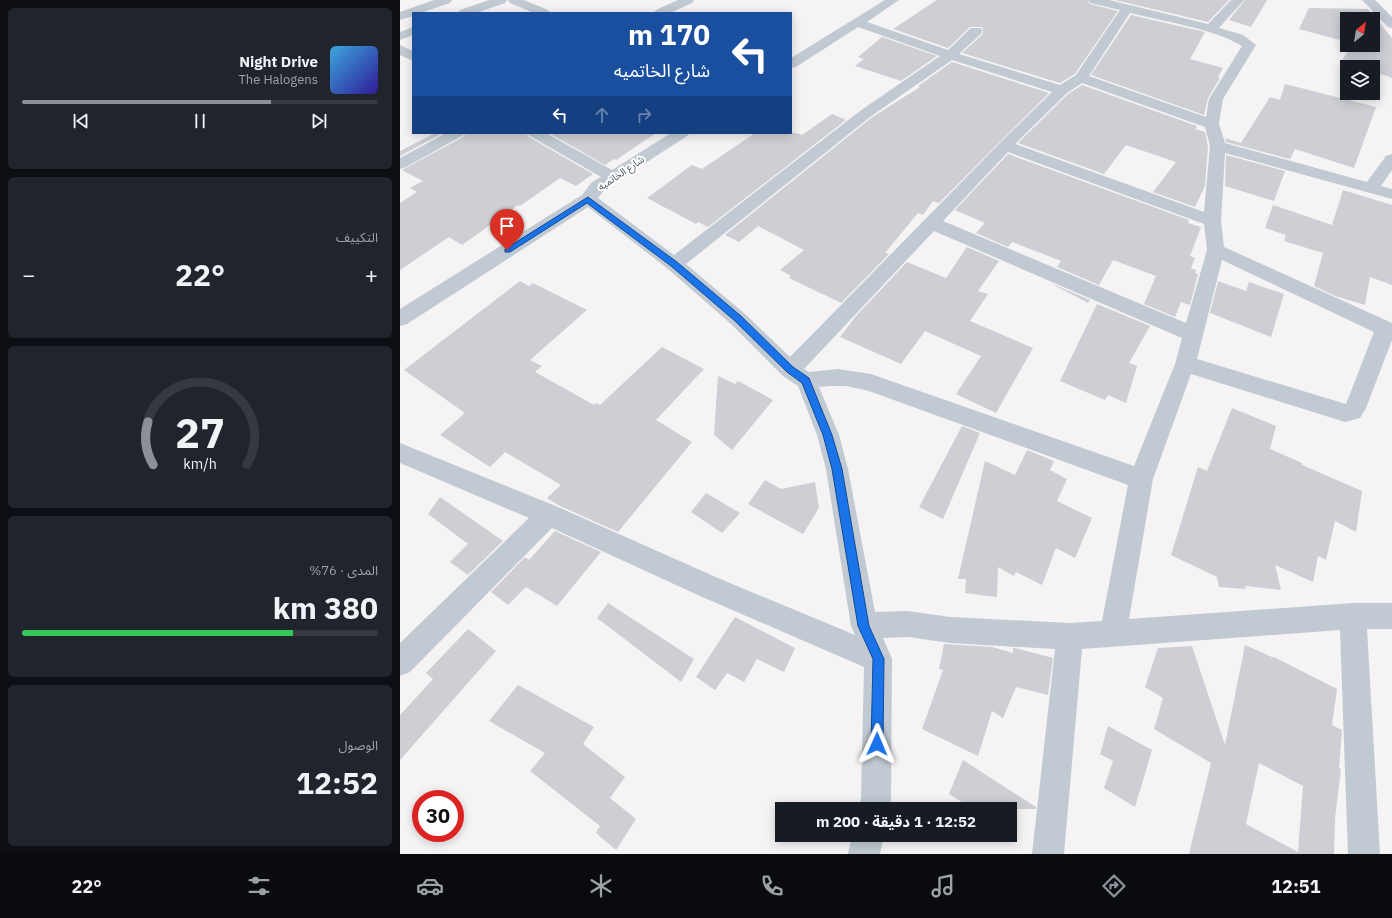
<!DOCTYPE html>
<html lang="ar">
<meta charset="utf-8">
<style>
:root{--surface:#171b24;--page:#20242c;--text:#f1f3f6;--muted:#9ea1a6;--line:#363941;--accent:#8c9099}
body{margin:0;font-family:"IBM Plex Sans","Noto Sans Arabic",sans-serif;background:var(--page);color:var(--text);direction:rtl;height:100vh;display:flex;flex-direction:column;font-size:15px;white-space:nowrap}
*{box-sizing:border-box;margin:0}
p{font-size:13px;color:var(--muted)}
.icon{flex:none;width:22px;height:22px;fill:none;stroke:currentColor;stroke-width:2;stroke-linecap:round;stroke-linejoin:round}
.map{position:relative;flex:1;overflow:hidden;direction:ltr}
.sheet{display:flex;flex-direction:column;gap:8px;padding:8px;background:#0d0f14;width:400px}
.sheet>*{flex:none}
.guide{position:absolute;left:12px;top:12px;width:380px;height:122px;border-radius:0px;box-shadow:0 2px 10px #0003;direction:rtl;background:#1a4fa0;color:#fff;overflow:hidden}
.needle{width:26px;rotate:30deg}
.controls{position:absolute;left:940px;top:12px;display:grid;gap:8px}
.controls a{display:grid;place-items:center;width:40px;height:40px;border-radius:0px;background:var(--surface);box-shadow:0 2px 10px #0003;font-size:20px}
.speed{position:absolute;left:12px;top:790px;display:flex;gap:8px;font-size:20px;font-weight:700;text-align:center}
.speed>*{display:grid;place-content:center;width:52px;height:52px;border-radius:50%;background:var(--surface);box-shadow:0 2px 10px #0003;line-height:1}
.speed .limit{border:6px solid #d22;background:#fff;color:#111}
.pin{position:absolute;display:grid;place-items:center;width:34px;height:34px;color:#fff;margin:-41px -17px;border-radius:50% 50% 50% 0;rotate:-45deg;box-shadow:0 0 4px #0007}
.pin .icon{rotate:45deg}
.me{position:absolute;width:44px;margin:-22px;rotate:1deg;stroke-linejoin:round;filter:drop-shadow(0 0 3px #0008)}
.turn{display:flex;align-items:center;gap:14px;height:84px;padding:0 16px;font-size:18px}
.turn .icon{width:52px;height:52px;stroke-width:2.5}
.turn b{display:block;font-size:28px;line-height:34px}
.lanes{display:flex;align-items:center;height:38px;padding:0 16px;background:#0003;justify-content:center;gap:20px;direction:ltr}
.lanes .off{opacity:.35}
.big{font-size:30px;font-weight:700;line-height:1.1}
.sheet .widget{flex:1;display:flex;flex-direction:column;justify-content:center;gap:6px;min-width:0;padding:0 14px;border-radius:6px;background:var(--page)}
.sheet .dial{align-items:center;gap:0}
.dial svg{height:104px;overflow:visible;fill:none;stroke:var(--line);stroke-width:7;stroke-linecap:round;text-anchor:middle}
.dial text{fill:var(--text);stroke:none}
.song{display:flex;align-items:center;gap:12px}
.cover{width:48px;height:48px;border-radius:6px;background:linear-gradient(135deg,hsl(200 70% 55%),hsl(250 70% 35%))}
.played{height:4px;border-radius:2px;background:linear-gradient(90deg,var(--accent) 70%,var(--line) 70%)}
.keys{display:flex;justify-content:space-around;direction:ltr}
.heat{display:flex;justify-content:space-between;align-items:center;font-size:22px;direction:ltr}
.charge{height:6px;border-radius:3px;background:linear-gradient(90deg,#34c759 76%,var(--line) 0)}
.trip{position:absolute;left:375px;top:802px;width:242px;height:40px;border-radius:0px;background:var(--surface);box-shadow:0 2px 10px #0003;font-weight:700;line-height:40px;text-align:center;direction:rtl}
.tab-bar{display:flex;height:64px;justify-content:space-around;align-items:center;background:#090b0e;color:var(--muted)}
.tab-bar .icon{width:28px;height:28px}
.tab-bar .selected{color:var(--accent)}
.tab-bar b{font-size:18px;color:var(--text)}
main{display:flex;flex:1;min-height:0}
.map>svg:first-child{display:block}
</style>
<main>
<div class="map">
<svg width="992" height="854" viewBox="0 0 992 854">
<rect width="100%" height="100%" fill="#f5f3f3"/>
<path fill="#cdcfd5" fill-rule="evenodd" d="M 537,0 L 687,0 L 690,4 L 718,11 L 675,74 L 660,83 L 562,53 L 582,35 L 583,31 L 582,27 L 570,27 L 548,48 L 493,29 Z
M 715,0 L 829,0 L 808,22 Z
M 845,0 L 867,0 L 851,27 L 829,20 Z
M 909,8 L 968,9 L 992,38 L 992,78 L 973,71 L 973,67 L 961,67 L 942,60 L 953,45 L 973,45 L 973,19 L 947,19 L 947,42 L 899,29 Z
M 731,15 L 805,32 L 790,59 L 823,68 L 818,77 L 820,78 L 808,98 L 804,115 L 691,75 Z
M 482,37 L 537,56 L 501,81 L 455,66 L 464,59 L 458,57 Z
M 552,62 L 649,93 L 539,203 L 533,201 L 523,215 L 518,213 L 485,253 L 489,254 L 441,303 L 389,278 L 391,276 L 380,270 L 404,250 L 358,226 L 339,242 L 325,235 L 471,118 L 520,87 L 518,86 Z
M 885,84 L 976,107 L 954,168 L 895,149 L 890,159 L 826,142 L 825,138 L 841,143 L 870,97 L 880,100 Z
M 682,85 L 797,126 L 795,129 L 805,132 L 808,146 L 805,186 L 795,207 L 753,192 L 776,162 L 726,145 L 704,174 L 618,143 L 668,94 Z
M 432,114 L 446,120 L 308,227 L 298,222 L 296,224 L 247,198 L 292,165 L 302,169 L 355,133 L 397,133 L 402,135 Z
M 35,133 L 43,133 L 0,156 L 0,151 Z
M 66,133 L 126,133 L 129,137 L 193,174 L 176,186 L 160,178 L 120,206 L 118,205 L 62,245 L 49,237 L 0,270 L 0,203 L 17,192 L 10,188 L 23,181 L 2,170 L 63,137 Z
M 149,133 L 256,133 L 216,160 L 214,159 L 205,165 Z
M 608,154 L 789,220 L 788,223 L 801,227 L 790,256 L 795,258 L 791,268 L 796,270 L 795,273 L 798,274 L 790,305 L 781,302 L 775,317 L 744,304 L 756,276 L 713,260 L 699,285 L 657,267 L 661,261 L 612,242 L 608,247 L 576,233 L 585,223 L 555,210 Z
M 826,155 L 885,171 L 874,201 L 825,186 Z
M 943,190 L 992,205 L 992,285 L 970,277 L 965,305 L 935,296 L 914,286 L 923,253 L 884,241 L 886,235 L 865,228 L 873,205 L 932,225 Z
M 567,247 L 599,261 L 578,291 L 588,294 L 570,321 L 633,348 L 596,413 L 556,394 L 581,356 L 525,331 L 501,364 L 440,337 L 456,316 L 507,262 L 546,278 Z
M 120,281 L 129,286 L 133,283 L 187,310 L 130,360 L 142,366 L 135,372 L 194,405 L 196,403 L 200,405 L 262,347 L 304,369 L 256,420 L 292,442 L 218,532 L 158,505 L 147,498 L 161,485 L 105,452 L 90,467 L 40,435 L 65,413 L 4,370 Z
M 818,281 L 846,291 L 849,282 L 884,294 L 871,337 L 810,313 Z
M 648,282 L 690,300 L 688,303 Z
M 697,304 L 750,326 L 729,363 L 737,366 L 726,403 L 708,395 L 705,400 L 660,381 Z
M 318,376 L 335,384 L 338,381 L 373,400 L 332,450 L 314,435 Z
M 832,408 L 876,426 L 870,449 L 902,463 L 902,465 L 962,491 L 956,532 L 935,521 L 926,560 L 918,556 L 913,582 L 875,565 L 881,590 L 845,586 L 846,589 L 819,587 L 817,577 L 771,555 L 798,467 L 807,471 Z
M 562,426 L 580,433 L 543,519 L 519,507 Z
M 627,450 L 654,461 L 650,470 L 667,479 L 657,501 L 692,518 L 675,558 L 656,548 L 642,585 L 616,572 L 614,576 L 598,567 L 597,597 L 565,593 L 566,579 L 558,579 L 585,461 L 615,475 Z
M 365,480 L 381,489 L 415,482 L 419,508 L 403,534 L 348,504 Z
M 306,493 L 340,513 L 322,533 L 291,512 Z
M 40,497 L 103,541 L 68,575 L 50,562 L 68,544 L 28,514 Z
M 155,531 L 201,552 L 157,606 L 126,587 L 108,605 L 91,592 L 125,557 L 129,560 Z
M 208,603 L 294,659 L 281,682 L 197,618 Z
M 335,617 L 395,648 L 384,672 L 357,659 L 344,682 L 327,673 L 315,690 L 296,677 Z
M 68,629 L 96,651 L 0,760 L 0,715 L 33,679 L 26,673 Z
M 544,644 L 592,647 L 613,653 L 613,648 L 615,648 L 653,658 L 648,695 L 616,687 L 603,718 L 592,711 L 578,756 L 522,729 L 543,670 L 539,669 Z
M 845,645 L 874,658 L 874,657 L 937,689 L 932,725 L 942,730 L 939,768 L 941,769 L 935,819 L 934,854 L 789,854 L 811,763 L 754,729 L 763,698 L 745,687 L 758,648 L 792,646 L 825,745 ZM 859,763 L 903,786 L 898,852 L 846,824 Z
M 118,685 L 194,727 L 183,744 L 225,777 L 210,798 L 236,819 L 216,850 L 196,833 L 200,826 L 130,771 L 145,753 L 89,721 Z
M 708,726 L 752,750 L 735,807 L 704,788 L 713,761 L 700,754 Z
M 563,760 L 636,807 L 636,809 L 573,809 L 549,794 Z"/>
<g fill="none" stroke-linecap="round" stroke-linejoin="round">
<path fill="#c1cad2" fill-rule="evenodd" d="M 34,0 L 52,0 L 50,3 L 20,13 L 13,13 L 13,16 L 0,20 L 0,12 Z
M 89,0 L 107,0 L 105,3 L 76,13 L 58,13 L 60,10 Z
M 108,0 L 124,0 L 148,10 L 150,13 L 134,13 L 110,3 Z
M 278,0 L 294,0 L 292,3 L 270,13 L 254,13 L 256,10 Z
M 485,0 L 499,0 L 467,22 L 548,50 L 571,28 L 581,28 L 582,31 L 581,34 L 559,54 L 660,85 L 676,75 L 720,10 L 690,3 L 688,0 L 709,0 L 808,24 L 831,0 L 844,0 L 819,28 L 843,35 L 856,45 L 823,99 L 819,124 L 825,143 L 967,182 L 986,156 L 992,154 L 992,170 L 981,186 L 992,189 L 992,199 L 825,153 L 821,221 L 824,247 L 992,323 L 992,340 L 966,408 L 960,418 L 945,422 L 791,374 L 753,479 L 729,619 L 953,603 L 992,603 L 992,629 L 967,629 L 980,854 L 948,854 L 940,630 L 682,649 L 664,854 L 632,854 L 655,649 L 550,643 L 508,637 L 483,638 L 492,659 L 491,798 L 489,809 L 459,809 L 461,798 L 464,667 L 300,596 L 152,528 L 10,672 L 0,676 L 0,643 L 129,518 L 0,463 L 0,443 L 158,507 L 318,578 L 455,635 L 451,626 L 426,469 L 417,435 L 398,386 L 383,376 L 331,324 L 268,269 L 188,207 L 7,324 L 0,326 L 0,309 L 182,195 L 192,182 L 201,177 L 130,136 L 127,133 L 146,133 L 212,170 L 271,133 L 290,133 L 287,136 L 204,190 L 198,198 L 274,255 L 460,111 L 540,56 L 458,27 L 396,67 L 391,68 L 391,58 ZM 730,13 C 762,21 815,29 842,46 L 809,99 L 806,117 L 689,76 ZM 552,60 L 652,92 L 600,143 L 390,357 L 345,314 L 286,264 L 470,117 ZM 682,83 L 805,127 L 810,146 L 804,212 L 615,144 L 667,93 ZM 608,152 L 804,224 L 807,250 L 786,323 L 543,221 ZM 534,231 L 782,338 L 775,364 L 734,466 L 471,374 L 438,369 L 409,372 L 404,369 ZM 822,260 L 974,332 L 946,404 L 797,359 ZM 431,386 L 446,386 L 469,391 L 728,485 L 702,621 L 670,623 L 550,617 L 508,611 L 475,612 L 448,469 L 439,435 L 419,387 Z
M 962,0 L 975,0 L 992,17 L 992,28 L 988,27 Z
M 13,27 L 13,35 L 0,40 L 0,32 Z
M 0,45 L 13,51 L 13,61 L 0,55 Z
M 46,133 L 65,133 L 62,136 L 6,167 L 0,169 L 0,158 Z
M 452,835 L 484,835 L 480,854 L 448,854 Z"/>
</g>
<path fill="#1a73e8" stroke="#114b97" d="M 188,197 L 277,262 L 341,316 L 393,367 L 409,378 L 432,435 L 442,469 L 469,626 L 484,659 L 483,744 L 481,748 L 477,750 L 473,748 L 471,744 L 473,659 L 458,626 L 432,469 L 423,435 L 402,383 L 387,372 L 335,321 L 271,266 L 187,203 L 110,252 L 105,252 L 105,249 Z"/>
<g text-anchor="middle" dominant-baseline="central" stroke-width="4" stroke-linejoin="round" paint-order="stroke">
<g font-size="10" fill="#4a5661" stroke="#fff">
<text transform="translate(221 173) rotate(-34)">شارع الخاتميه</text>
</g>
</g>
</svg>
<div class="controls">
<a><svg class="needle" viewBox="-14 -14 28 28"><path d="M0-13l5 13h-10z" fill="#e53935"/><path d="M0 13l5-13h-10z" fill="#9ea1a6"/></svg></a>
<a><svg class="icon" aria-label="layers" viewBox="0 0 24 24"><path d="M12 4l9 5-9 5-9-5zM3 14l9 5 9-5"/></svg></a>
</div>
<div class="speed"><div class="limit">30</div></div>
<div class="pin" style="left:107px;top:250px;background:#d93025"><svg class="icon" aria-label="arrive" viewBox="0 0 24 24"><path d="M6 21V4h12l-3 4 3 4H6"/></svg></div>
<svg class="me" style="left:477px;top:744px" viewBox="-20 -20 40 40"><path d="M0-17L14 15 0 8-14 15z" fill="#1a73e8" stroke="#fff" stroke-width="4"/></svg>
<div class="trip">12:52 · 1 دقيقة · 200 m</div>
<div class="guide">
<div class="turn"><svg class="icon" aria-label="left" viewBox="0 0 24 24"><path d="M17 20v-9H6M10 6l-5 5 5 5"/></svg><div><b>170 m</b>شارع الخاتميه</div></div>
<div class="lanes"><svg class="icon" aria-label="left" viewBox="0 0 24 24"><path d="M17 20v-9H6M10 6l-5 5 5 5"/></svg><svg class="icon off" aria-label="ahead" viewBox="0 0 24 24"><path d="M12 20V5M6 11l6-6 6 6"/></svg><svg class="icon off" aria-label="right" viewBox="0 0 24 24"><path d="M7 20v-9h11M14 6l5 5-5 5"/></svg></div>
</div>
</div>
<section class="sheet">
<div class="widget">
<div class="song"><i class="cover"></i><div><b>Night Drive</b><p>The Halogens</p></div></div>
<div class="played"></div>
<div class="keys"><svg class="icon" aria-label="previous" viewBox="0 0 24 24"><path d="M18 5L8 12l10 7zM5 5v14"/></svg><svg class="icon" aria-label="pause" viewBox="0 0 24 24"><path d="M8 5v14M16 5v14"/></svg><svg class="icon" aria-label="next" viewBox="0 0 24 24"><path d="M6 5l10 7-10 7zM19 5v14"/></svg></div>
</div>
<div class="widget"><p>التكييف</p>
<div class="heat"><a>−</a><b class="big">22°</b><a>+</a></div>
</div>
<div class="widget dial"><svg viewBox="0 0 100 80">
<path d="M14 69A42 42 0 1 1 86 69"/>
<path d="M14 69A42 42 0 0 1 10 36" stroke="#8c9099"/>
<text x="50" y="56" font-size="32" font-weight="700">27</text>
<text x="50" y="72" font-size="11">km/h</text>
</svg></div>
<div class="widget"><p>المدى · 76%</p><b class="big">380 km</b><div class="charge"></div></div>
<div class="widget"><p>الوصول</p><b class="big">12:52</b></div>
</section>
</main>
<nav class="tab-bar">
<b>12:51</b>
<svg class="icon selected" aria-label="directions" viewBox="0 0 24 24"><path d="M12 3l9 9-9 9-9-9zM9 14v-3h6M13 9l2 2-2 2"/></svg>
<svg class="icon" aria-label="music" viewBox="0 0 24 24"><path d="M9 18V5l10-2v13"/><circle cx="6" cy="18" r="3"/><circle cx="16" cy="16" r="3"/></svg>
<svg class="icon" aria-label="phone" viewBox="0 0 24 24"><path d="M5 4h4l2 5-3 2q2 4 5 5l2-3 5 2v4C11 20 4 13 5 4z"/></svg>
<svg class="icon" aria-label="climate" viewBox="0 0 24 24"><path d="M12 3v18M4 7l16 10M4 17L20 7"/></svg>
<svg class="icon" aria-label="car" viewBox="0 0 24 24"><path d="M5 17H2v-5l4-1 3-4h7l3 4 3 1v5h-3M9 17h6M6 11h13"/><circle cx="7" cy="17" r="2"/><circle cx="17" cy="17" r="2"/></svg>
<svg class="icon" aria-label="filters" viewBox="0 0 24 24"><path d="M4 7h16M4 17h16"/><circle cx="9" cy="7" r="2"/><circle cx="15" cy="17" r="2"/></svg>
<b>22°</b>
</nav>
